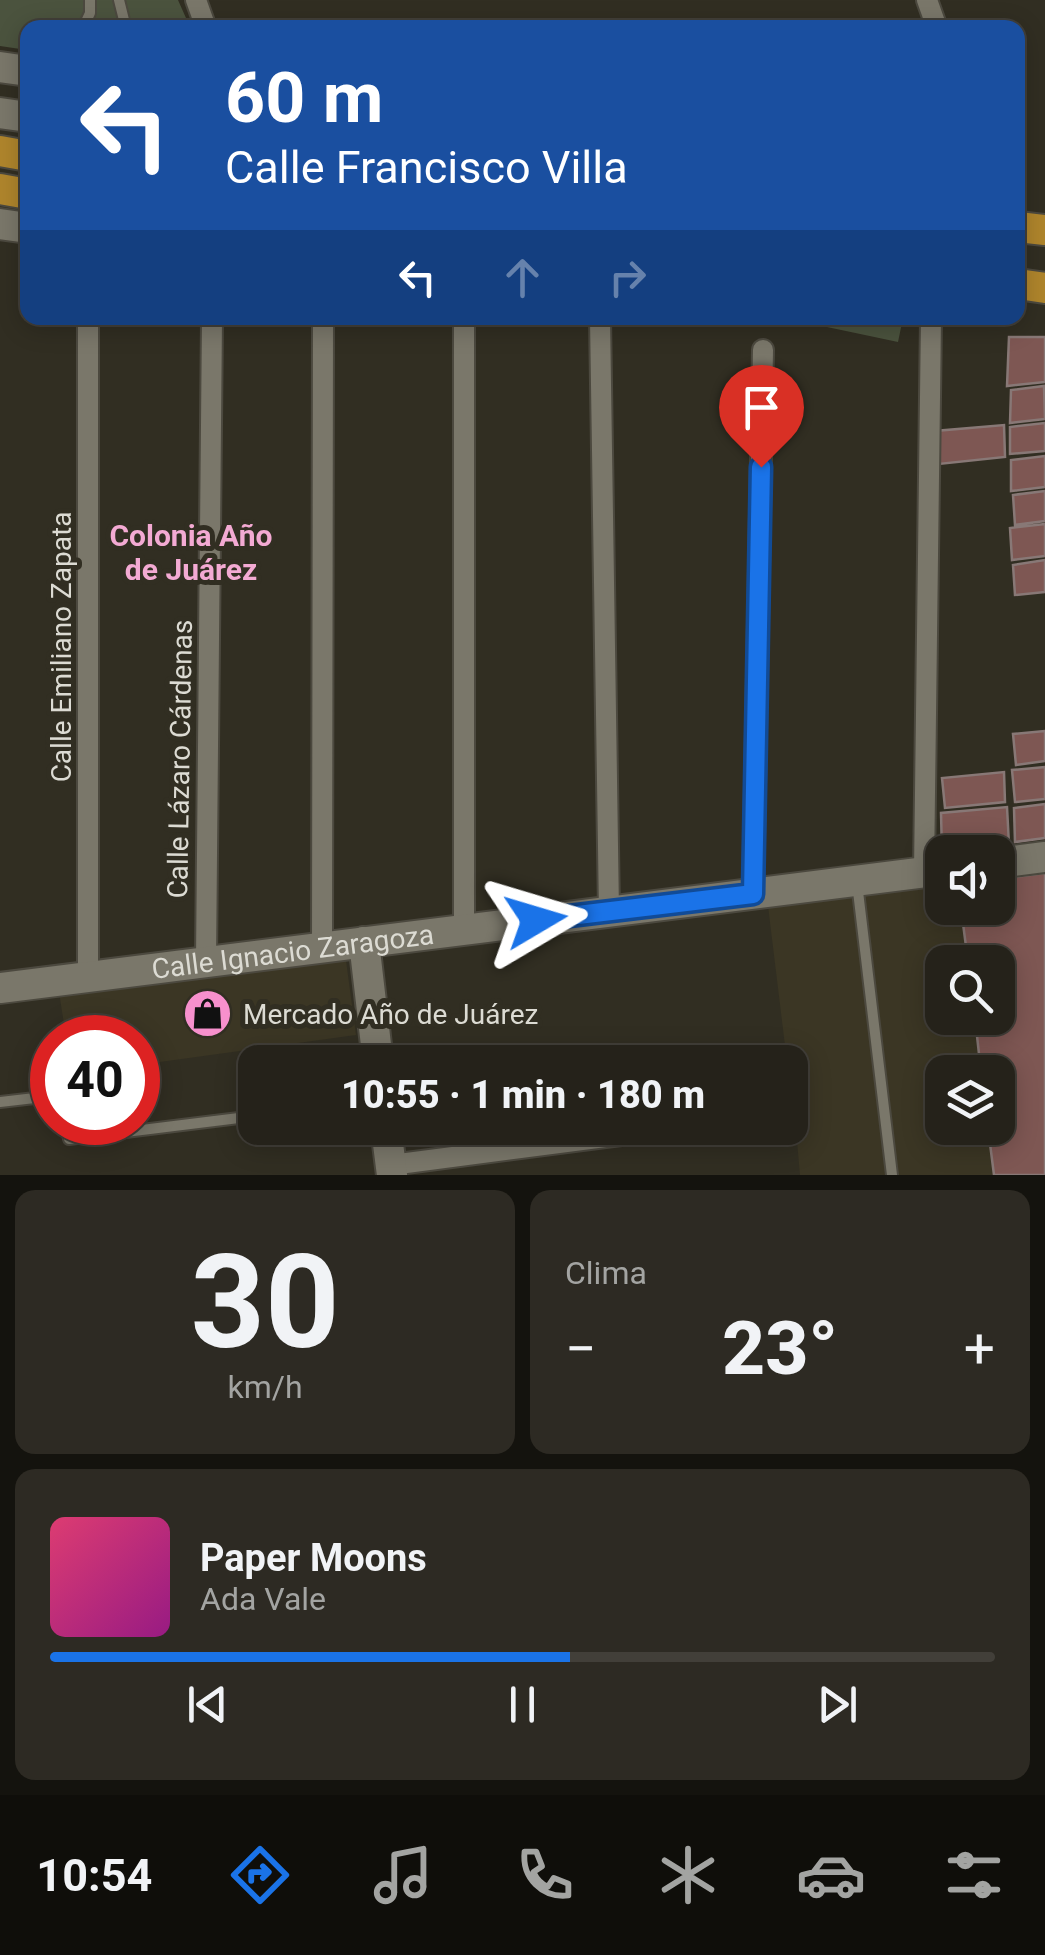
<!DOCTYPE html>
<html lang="es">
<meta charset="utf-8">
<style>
:root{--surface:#25221a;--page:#2d2a23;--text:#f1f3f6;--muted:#a3a4a2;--line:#423f39;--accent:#1a73e8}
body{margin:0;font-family:Roboto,sans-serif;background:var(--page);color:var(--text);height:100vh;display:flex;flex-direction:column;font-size:38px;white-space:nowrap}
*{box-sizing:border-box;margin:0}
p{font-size:32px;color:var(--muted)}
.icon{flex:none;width:55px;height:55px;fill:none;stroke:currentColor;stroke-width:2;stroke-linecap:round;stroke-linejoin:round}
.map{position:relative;height:1175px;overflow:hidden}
.details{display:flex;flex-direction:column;gap:15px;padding:15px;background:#14130e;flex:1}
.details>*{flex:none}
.top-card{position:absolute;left:20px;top:20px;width:1005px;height:305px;border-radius:20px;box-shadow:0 5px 25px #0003,0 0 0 2px var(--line);background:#1a4fa0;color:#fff;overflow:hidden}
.tools{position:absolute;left:925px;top:835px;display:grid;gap:20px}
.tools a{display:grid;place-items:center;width:90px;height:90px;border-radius:20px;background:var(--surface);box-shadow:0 5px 25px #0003,0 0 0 2px var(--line);font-size:50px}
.speed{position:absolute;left:30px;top:1015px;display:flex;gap:20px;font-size:50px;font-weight:700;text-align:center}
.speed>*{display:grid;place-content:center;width:130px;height:130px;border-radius:50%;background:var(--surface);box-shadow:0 5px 25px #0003,0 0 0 2px var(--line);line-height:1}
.speed .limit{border:15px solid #d22;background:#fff;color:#111}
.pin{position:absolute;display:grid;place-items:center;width:85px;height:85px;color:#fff;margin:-102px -42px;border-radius:50% 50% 50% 0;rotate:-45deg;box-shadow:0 0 10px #0007}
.pin .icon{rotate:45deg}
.me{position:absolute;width:110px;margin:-55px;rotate:83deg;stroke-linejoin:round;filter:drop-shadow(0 0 8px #0008)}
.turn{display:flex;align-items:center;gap:35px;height:210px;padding:0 40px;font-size:45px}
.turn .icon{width:130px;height:130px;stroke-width:2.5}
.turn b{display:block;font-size:70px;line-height:85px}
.lanes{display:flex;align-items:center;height:95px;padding:0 40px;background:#0003;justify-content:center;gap:50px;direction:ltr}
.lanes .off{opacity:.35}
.big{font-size:75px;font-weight:800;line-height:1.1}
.details .card{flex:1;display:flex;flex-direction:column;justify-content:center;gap:15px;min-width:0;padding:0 35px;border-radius:20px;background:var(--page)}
.details .dial{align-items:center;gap:0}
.dial b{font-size:130px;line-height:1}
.song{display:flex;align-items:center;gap:30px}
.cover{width:120px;height:120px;border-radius:15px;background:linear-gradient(135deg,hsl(340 70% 55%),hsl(310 70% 35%))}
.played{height:10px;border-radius:5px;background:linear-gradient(90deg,var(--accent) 55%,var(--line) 55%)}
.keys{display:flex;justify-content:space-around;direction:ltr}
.heat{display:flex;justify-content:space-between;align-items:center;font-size:55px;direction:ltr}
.details .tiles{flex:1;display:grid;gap:15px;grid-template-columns:1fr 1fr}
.card:last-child{grid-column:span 2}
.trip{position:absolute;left:238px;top:1045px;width:570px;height:100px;border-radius:20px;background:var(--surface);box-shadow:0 5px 25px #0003,0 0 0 2px var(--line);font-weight:800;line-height:100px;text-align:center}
.tab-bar{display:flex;height:160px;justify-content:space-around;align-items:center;background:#0f0e0a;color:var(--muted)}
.tab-bar .icon{width:70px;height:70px}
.tab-bar .current{color:var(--accent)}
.tab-bar b{font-size:45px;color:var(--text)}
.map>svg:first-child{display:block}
</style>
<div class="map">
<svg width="1045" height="1175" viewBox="0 0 1045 1175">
<rect width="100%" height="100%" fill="#312e22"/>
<path fill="#3b3624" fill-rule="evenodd" d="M 1045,873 L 1045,1175 L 800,1175 L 790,1062 L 787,1062 L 768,906 L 942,885 L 942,908 L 998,908 L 998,879 ZM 942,962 L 998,962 L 998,1018 L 942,1018 ZM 942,1072 L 998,1072 L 998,1128 L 942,1128 Z
M 345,953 L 356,1035 L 138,1065 L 138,1038 L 66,1037 L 59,992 Z"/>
<path fill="#4b533e" d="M 0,0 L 178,0 L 190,27 L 28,28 L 27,50 L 0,46 Z
M 829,318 L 903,318 L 898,342 L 827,327 Z"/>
<path fill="#7e5753" stroke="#887876" stroke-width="2.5" d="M 1009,337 L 1045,337 L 1045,382 L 1007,386 Z
M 1044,386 L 1045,419 L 1010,423 L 1011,390 Z
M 1045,423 L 1045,451 L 1010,454 L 1010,427 Z
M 1004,425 L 1005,457 L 939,464 L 935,431 Z
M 1045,456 L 1045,487 L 1011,491 L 1011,460 Z
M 1045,491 L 1045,521 L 1015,525 L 1013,495 Z
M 1045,524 L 1045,556 L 1012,560 L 1010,528 Z
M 1045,560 L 1045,592 L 1015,595 L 1013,565 Z
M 1045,731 L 1045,761 L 1016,765 L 1013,734 Z
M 1045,767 L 1045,799 L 1015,802 L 1012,770 Z
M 1004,772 L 1005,802 L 945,808 L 942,778 Z
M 1045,804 L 1045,838 L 1015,842 L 1014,808 Z
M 1007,807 L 1009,845 L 942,854 L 941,813 Z
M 1045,873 L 1045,1175 L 994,1175 L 988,1128 L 998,1128 L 998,1072 L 981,1072 L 975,1018 L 998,1018 L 998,962 L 968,962 L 961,908 L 998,908 L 998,879 Z"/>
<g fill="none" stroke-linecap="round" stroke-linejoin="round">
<defs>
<path id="lane" d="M 119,0 L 126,28
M 83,28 L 90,13 L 90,0
M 857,883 L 892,1175
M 0,1102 L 52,1096
M 66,1122 L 69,1139 L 255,1116"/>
<path id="street" d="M 196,0 L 206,28
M 927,0 L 937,28
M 600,318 L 609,912
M 924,872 L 931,318
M 753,894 L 763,350
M 464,929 L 464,318
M 322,947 L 323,318
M 206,961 L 212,318
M 88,977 L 88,318
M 391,1165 L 675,1128"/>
<g id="secondary">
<path d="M 0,67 L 28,71"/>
<path d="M 0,113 L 28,117"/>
<path d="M 0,224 L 28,228"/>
<path d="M 998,863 L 1045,857"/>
<path d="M 364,942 L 378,1062"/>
<path id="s1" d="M 0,988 L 942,870"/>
<path d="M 386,1128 L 392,1175"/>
</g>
<path id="highway" d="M 0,151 L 28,156
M 0,189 L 28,194
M 1018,227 L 1045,230
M 1018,284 L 1045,288"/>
</defs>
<use href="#lane" stroke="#4c493f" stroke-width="14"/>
<use href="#street" stroke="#4c493f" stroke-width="24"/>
<use href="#secondary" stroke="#4c493f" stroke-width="34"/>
<use href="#highway" stroke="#4c493f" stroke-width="34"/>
<use href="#lane" stroke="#7a776a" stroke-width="10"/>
<use href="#street" stroke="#7a776a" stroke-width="20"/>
<use href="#secondary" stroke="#7a776a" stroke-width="30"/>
<use href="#highway" stroke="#af852c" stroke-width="30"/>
</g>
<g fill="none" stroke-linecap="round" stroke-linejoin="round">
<defs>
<path id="route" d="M 536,920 L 753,894 L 761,467"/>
</defs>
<use href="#route" stroke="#114b97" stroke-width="25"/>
<use href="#route" stroke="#1a73e8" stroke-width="18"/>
</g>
<defs>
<symbol id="shop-disc" viewBox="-11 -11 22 22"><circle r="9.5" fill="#f790cd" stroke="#312e22"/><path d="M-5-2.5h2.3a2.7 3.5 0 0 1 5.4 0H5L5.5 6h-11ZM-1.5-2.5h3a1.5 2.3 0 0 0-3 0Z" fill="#111"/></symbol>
</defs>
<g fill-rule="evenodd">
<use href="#shop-disc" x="180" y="986" width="55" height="55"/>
</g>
<g text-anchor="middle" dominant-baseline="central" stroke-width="10" stroke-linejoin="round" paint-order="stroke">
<g font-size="28" fill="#dcdbd3" stroke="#312e22">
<text transform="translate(61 647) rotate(-90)">Calle Emiliano Zapata</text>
<text transform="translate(180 759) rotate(-89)">Calle Lázaro Cárdenas</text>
<text stroke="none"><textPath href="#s1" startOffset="295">Calle Ignacio Zaragoza</textPath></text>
</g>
<g font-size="28" fill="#dcdbd3" stroke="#312e22" text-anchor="start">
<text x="243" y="1014">Mercado Año de Juárez</text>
</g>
<g font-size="30" font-weight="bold" fill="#f3aad3" stroke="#312e22">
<text x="191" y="535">Colonia Año<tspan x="191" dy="34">de Juárez</tspan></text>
</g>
</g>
</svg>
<div class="tools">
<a><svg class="icon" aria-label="sound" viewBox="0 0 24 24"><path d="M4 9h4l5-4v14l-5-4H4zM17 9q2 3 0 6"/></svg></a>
<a><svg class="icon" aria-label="search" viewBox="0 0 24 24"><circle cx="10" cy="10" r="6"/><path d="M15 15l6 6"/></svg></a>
<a><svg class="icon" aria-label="layers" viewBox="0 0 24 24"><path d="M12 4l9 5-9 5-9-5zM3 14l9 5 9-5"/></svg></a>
</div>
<div class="speed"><div class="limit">40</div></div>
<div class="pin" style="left:761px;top:467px;background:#d93025"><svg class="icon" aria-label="arrive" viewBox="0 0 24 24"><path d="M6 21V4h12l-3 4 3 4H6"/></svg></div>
<svg class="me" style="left:536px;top:920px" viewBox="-20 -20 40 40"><path d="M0-17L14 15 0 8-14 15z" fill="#1a73e8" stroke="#fff" stroke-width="4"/></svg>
<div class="trip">10:55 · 1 min · 180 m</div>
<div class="top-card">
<div class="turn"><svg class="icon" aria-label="left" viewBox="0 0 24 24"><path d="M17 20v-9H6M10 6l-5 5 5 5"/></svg><div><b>60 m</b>Calle Francisco Villa</div></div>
<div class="lanes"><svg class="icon" aria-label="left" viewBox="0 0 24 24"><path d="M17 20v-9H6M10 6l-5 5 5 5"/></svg><svg class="icon off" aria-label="ahead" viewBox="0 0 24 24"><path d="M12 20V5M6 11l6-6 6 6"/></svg><svg class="icon off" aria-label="right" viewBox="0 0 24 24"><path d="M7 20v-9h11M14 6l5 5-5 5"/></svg></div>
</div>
</div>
<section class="details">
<div class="tiles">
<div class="card dial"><b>30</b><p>km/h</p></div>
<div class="card"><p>Clima</p>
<div class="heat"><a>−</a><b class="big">23°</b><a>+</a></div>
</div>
<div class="card">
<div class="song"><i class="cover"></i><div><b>Paper Moons</b><p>Ada Vale</p></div></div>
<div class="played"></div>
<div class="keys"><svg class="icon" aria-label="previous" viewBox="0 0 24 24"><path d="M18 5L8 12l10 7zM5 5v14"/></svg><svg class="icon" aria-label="pause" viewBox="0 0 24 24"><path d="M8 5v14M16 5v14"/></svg><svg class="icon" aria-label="next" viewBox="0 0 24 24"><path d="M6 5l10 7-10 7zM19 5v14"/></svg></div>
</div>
</div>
</section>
<nav class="tab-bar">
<b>10:54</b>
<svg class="icon current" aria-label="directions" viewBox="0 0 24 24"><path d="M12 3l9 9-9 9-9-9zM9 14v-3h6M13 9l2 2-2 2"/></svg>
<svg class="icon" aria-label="music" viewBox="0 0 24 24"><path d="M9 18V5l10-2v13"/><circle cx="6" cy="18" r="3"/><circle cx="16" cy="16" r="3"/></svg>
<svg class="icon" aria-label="phone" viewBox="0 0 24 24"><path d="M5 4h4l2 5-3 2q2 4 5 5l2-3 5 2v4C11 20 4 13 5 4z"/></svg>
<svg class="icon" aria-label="climate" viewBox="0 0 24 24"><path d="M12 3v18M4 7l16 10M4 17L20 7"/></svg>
<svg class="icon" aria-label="car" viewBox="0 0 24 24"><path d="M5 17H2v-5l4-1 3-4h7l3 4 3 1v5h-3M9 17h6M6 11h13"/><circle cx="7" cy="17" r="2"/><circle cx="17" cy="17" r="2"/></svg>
<svg class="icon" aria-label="filters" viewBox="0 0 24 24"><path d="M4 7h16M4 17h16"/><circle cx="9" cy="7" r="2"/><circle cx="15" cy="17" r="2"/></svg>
</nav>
